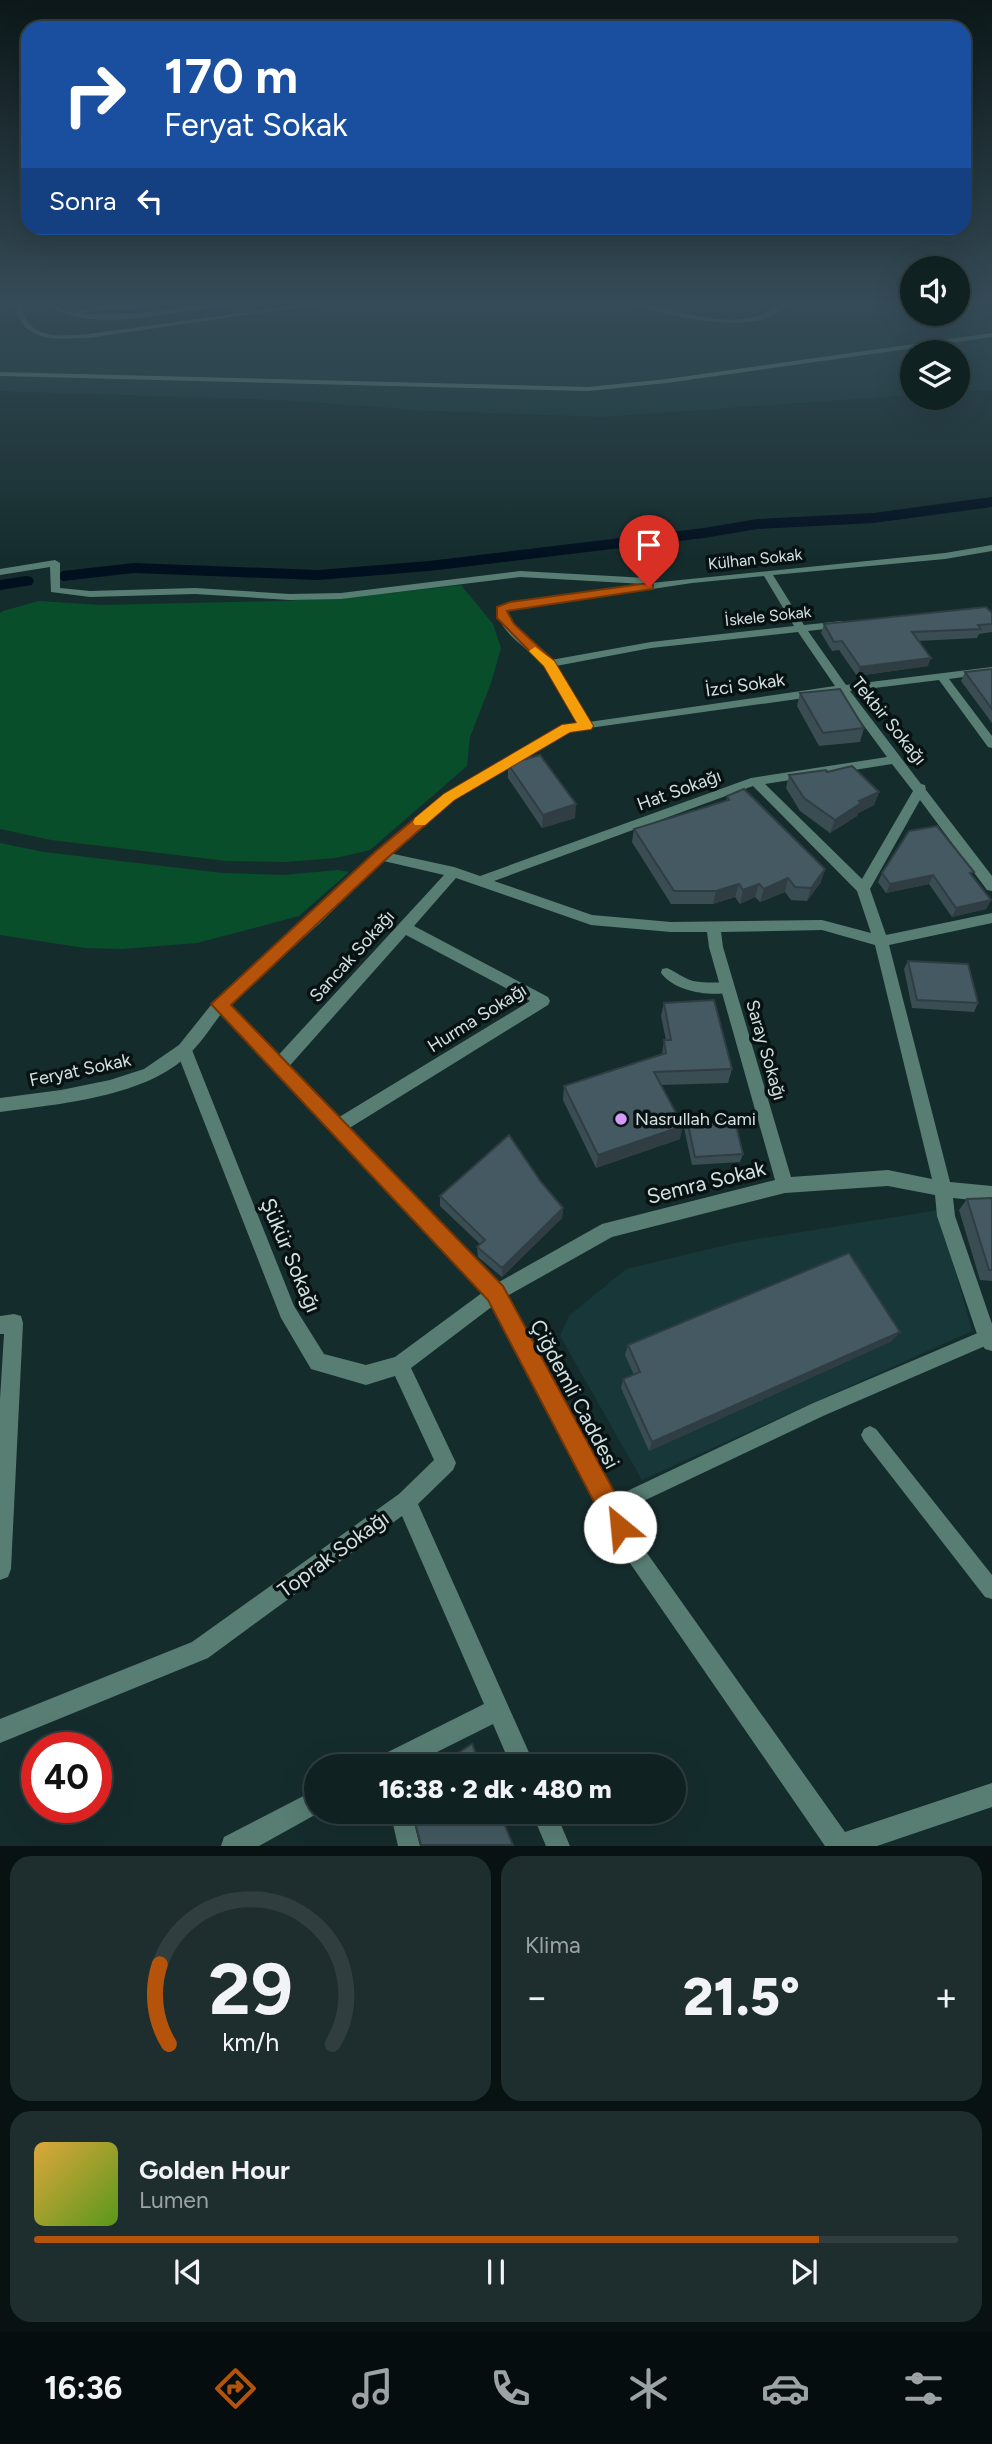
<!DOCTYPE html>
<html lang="tr">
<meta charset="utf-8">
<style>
:root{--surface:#102122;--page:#1e2e2f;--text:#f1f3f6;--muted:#9ca3a5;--line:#303e40;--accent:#b45309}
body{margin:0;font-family:Figtree,sans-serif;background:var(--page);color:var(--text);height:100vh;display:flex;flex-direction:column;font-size:26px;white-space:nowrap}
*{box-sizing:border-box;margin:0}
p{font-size:23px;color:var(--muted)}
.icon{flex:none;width:38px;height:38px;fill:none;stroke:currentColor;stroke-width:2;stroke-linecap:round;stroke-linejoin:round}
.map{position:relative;height:1846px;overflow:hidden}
.sheet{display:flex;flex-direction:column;gap:10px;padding:10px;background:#091213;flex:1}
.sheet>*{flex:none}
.banner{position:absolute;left:21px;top:21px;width:950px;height:214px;border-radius:21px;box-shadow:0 7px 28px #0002,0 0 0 2px var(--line);background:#1a4fa0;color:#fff;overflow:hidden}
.controls{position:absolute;left:900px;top:256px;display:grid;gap:14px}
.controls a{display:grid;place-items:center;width:70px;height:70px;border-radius:50%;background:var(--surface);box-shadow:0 7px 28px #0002,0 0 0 2px var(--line);font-size:35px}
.speed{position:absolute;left:21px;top:1732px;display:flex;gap:14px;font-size:35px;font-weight:700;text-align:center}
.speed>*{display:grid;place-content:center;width:91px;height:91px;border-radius:50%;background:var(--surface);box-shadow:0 7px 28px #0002,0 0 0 2px var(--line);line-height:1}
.speed .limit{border:10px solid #d22;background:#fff;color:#111}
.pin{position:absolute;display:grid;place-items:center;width:60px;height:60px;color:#fff;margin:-72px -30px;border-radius:50% 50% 50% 0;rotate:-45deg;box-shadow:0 0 7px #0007}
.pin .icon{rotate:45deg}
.me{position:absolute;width:77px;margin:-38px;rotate:332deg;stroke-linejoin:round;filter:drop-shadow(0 0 5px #0008)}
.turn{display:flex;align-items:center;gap:24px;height:147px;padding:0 28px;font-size:32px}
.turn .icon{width:91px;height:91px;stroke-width:2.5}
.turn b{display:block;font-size:49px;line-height:60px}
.then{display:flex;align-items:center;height:66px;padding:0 28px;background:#0003;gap:14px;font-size:26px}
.big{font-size:52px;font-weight:800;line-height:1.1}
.sheet .widget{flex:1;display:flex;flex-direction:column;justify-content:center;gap:10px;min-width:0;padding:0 24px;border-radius:21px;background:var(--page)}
.sheet .dial{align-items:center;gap:0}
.dial svg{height:182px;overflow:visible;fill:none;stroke:var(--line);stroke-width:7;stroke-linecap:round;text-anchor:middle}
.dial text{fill:var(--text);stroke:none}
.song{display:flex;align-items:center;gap:21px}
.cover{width:84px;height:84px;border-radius:10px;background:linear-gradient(135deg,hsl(40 70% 55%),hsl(90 70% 35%))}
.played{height:7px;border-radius:4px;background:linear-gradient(90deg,var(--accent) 85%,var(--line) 85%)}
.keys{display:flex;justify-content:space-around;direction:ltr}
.heat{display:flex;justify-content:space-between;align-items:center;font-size:38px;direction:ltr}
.sheet .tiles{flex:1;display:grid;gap:10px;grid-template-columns:1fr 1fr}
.widget:last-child{grid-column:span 2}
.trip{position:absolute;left:304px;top:1754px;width:382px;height:70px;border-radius:35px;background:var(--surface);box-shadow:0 7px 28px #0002,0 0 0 2px var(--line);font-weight:800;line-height:70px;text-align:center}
.dock{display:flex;height:112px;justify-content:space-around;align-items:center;background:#060d0e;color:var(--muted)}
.dock .icon{width:49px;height:49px}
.dock .active{color:var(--accent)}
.dock b{font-size:32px;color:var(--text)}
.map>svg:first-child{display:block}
</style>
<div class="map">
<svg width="992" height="1846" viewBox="0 0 992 1846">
<rect width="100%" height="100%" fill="#152c2d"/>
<path fill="#173739" d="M 0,303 L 912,303 L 912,313 L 957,313 L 957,303 L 992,303 L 992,390 L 957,392 L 957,352 L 912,352 L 912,395 L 603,417 L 430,411 L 281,400 L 0,391 Z
M 939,1210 L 972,1331 L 642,1480 L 560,1336 L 569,1316 L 626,1269 L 739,1242 Z"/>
<path fill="#094e2b" d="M 461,585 L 493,624 L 501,648 L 491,683 L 470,737 L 467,766 L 370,850 L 336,858 L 285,862 L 227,861 L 51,840 L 0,829 L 0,613 L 3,611 L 39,601 L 101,605 L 284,601 L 364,596 Z
M 0,843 L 44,852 L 222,873 L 284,875 L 338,870 L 349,872 L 299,916 L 197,943 L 122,949 L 85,948 L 0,935 Z"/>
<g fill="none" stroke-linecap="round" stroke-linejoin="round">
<path fill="#01101f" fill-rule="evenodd" d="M 992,497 L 992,507 L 873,523 L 757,529 L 704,538 L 429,571 L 318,580 L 134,573 L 63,581 L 55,576 L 63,571 L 134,563 L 318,570 L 429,561 L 704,528 L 757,519 L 873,513 Z
M 26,576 L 32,577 L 34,581 L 32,585 L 0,590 L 0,580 Z"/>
<path fill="#587e74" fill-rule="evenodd" d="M 14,303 L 20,303 C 23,309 24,318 29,323 C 42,340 70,335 88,334 L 314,303 L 328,303 L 88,338 C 67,338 37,343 23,324 C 18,318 17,310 14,303 Z
M 45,303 L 52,303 L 64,310 L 75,313 L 96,306 L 157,303 C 134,315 106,304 82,314 C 110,315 137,314 165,310 C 186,308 209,302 230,303 C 220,308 205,308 193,310 C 152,317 80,331 45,303 Z
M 633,303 C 646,302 658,307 671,310 C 707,319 750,329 782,303 L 788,303 C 779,312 769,319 756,321 C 726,327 660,316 633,303 Z
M 992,333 L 992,337 L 667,383 L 588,391 L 0,376 L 0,372 L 588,387 L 667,379 Z
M 667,968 C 676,972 683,978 693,981 C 706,984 720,981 733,984 L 734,988 L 733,992 C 711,997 675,992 661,973 L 662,969 Z
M 987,1329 L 992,1331 L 992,1343 L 823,1416 L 616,1514 L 610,1517 L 604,1514 L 601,1508 L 604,1502 L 811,1404 Z
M 870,1426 L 876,1429 L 992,1575 L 992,1599 L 985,1597 L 864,1441 L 861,1435 L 864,1429 Z
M 390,1811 L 411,1811 L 420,1846 L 398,1846 Z"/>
<path fill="#587e74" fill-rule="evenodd" d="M 992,545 L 992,551 L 945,559 L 773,575 L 804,625 L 842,621 L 847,624 L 842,627 L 808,631 L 846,685 L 992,667 L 992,673 L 949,679 L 992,736 L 992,748 L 988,747 L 939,680 L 850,691 L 921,784 L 925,785 L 926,790 L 992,876 L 992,891 L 987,890 L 920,800 L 870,889 L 886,935 L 992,913 L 992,923 L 889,945 L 950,1182 L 992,1186 L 992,1202 L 953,1198 L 955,1216 L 992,1324 L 992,1351 L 985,1349 L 978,1337 L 937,1216 L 935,1195 L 888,1186 L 785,1193 L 612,1237 L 502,1299 L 411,1368 L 456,1463 L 453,1470 L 418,1504 L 535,1766 L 511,1766 L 493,1724 L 409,1766 L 372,1766 L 376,1758 L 484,1704 L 402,1516 L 208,1658 L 0,1743 L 0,1719 L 192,1642 L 399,1494 L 434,1460 L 395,1376 L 366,1385 L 311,1369 L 281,1318 L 176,1050 L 179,1045 L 184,1044 L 189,1045 L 192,1050 L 294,1306 L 324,1354 L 366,1365 L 395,1357 L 490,1287 L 602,1224 L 775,1180 L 709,947 L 707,932 L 671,932 L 591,925 L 456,878 L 414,926 L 548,997 L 550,1001 L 548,1005 L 343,1132 L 337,1134 L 331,1132 L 329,1127 L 331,1122 L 530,1001 L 406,935 L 285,1071 L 279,1073 L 273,1071 L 271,1066 L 273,1061 L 444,875 L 375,859 L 373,856 L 375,853 L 380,851 L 454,867 L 480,876 L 751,778 L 887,757 L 840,693 L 582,729 C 568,705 558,678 537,659 C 522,644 500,632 496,609 L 510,603 L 644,584 L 520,577 L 341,599 L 290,600 L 195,594 L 90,597 L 51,592 L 50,567 L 0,575 L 0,569 L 55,560 L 60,563 L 60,588 L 90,591 L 195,588 L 290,594 L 341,593 L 520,571 L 647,578 L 651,579 L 651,583 L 945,553 ZM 764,576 L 794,626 L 651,642 L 551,660 L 515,627 L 507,611 L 692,583 ZM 798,632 L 835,686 L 589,722 L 556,666 L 651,648 ZM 892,764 L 913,791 L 862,879 L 765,784 ZM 753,786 L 857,891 L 871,933 L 822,920 L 671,922 L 592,915 L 494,881 ZM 822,930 L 875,945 L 932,1179 L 888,1170 L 791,1177 L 723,947 L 721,932 Z
M 14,1314 L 21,1316 L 23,1323 L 11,1569 L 8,1577 L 0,1580 L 0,1399 L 4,1334 L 0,1334 L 0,1316 Z
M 317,1789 L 317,1811 L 322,1811 L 259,1846 L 221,1846 L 224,1837 Z
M 531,1811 L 555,1811 L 570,1846 L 546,1846 Z"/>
<path fill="#587e74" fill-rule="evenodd" d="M 586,722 L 590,723 L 590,729 L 570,731 L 453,800 L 385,859 L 319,924 L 230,1004 L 502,1287 L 637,1539 L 845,1832 L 992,1783 L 992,1807 L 877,1846 L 825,1846 L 623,1553 L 490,1299 L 221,1014 C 211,1027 202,1042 190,1053 C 148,1097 58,1104 0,1112 L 0,1098 L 61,1090 L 110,1080 L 144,1069 L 179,1045 L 215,1000 L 309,916 L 375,853 L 445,794 L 563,725 Z"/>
</g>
<path fill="#3a4d53" d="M 992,613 L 992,632 L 979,634 L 977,638 L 918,641 L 928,666 L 857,676 L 839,650 L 832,651 L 821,633 L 824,624 Z
M 992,669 L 992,723 L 961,681 L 965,672 Z
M 800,693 L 864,728 L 860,742 L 819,746 L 797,706 Z
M 508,764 L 575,818 L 542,828 L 508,778 Z
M 827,772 L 879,792 L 874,805 L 858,813 L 857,816 L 830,833 L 800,811 L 786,788 L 789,775 Z
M 727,796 L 821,882 L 807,901 L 791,900 L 785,892 L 760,902 L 755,897 L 740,904 L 735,897 L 713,904 L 671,904 L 632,842 L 634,829 L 726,801 Z
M 882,873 L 972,876 L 991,900 L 986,909 L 952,917 L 929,884 L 886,893 L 878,882 Z
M 908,961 L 978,1003 L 974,1012 L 912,1008 L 904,969 Z
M 664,1003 L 732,1069 L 728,1083 L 661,1085 L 680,1139 L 596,1168 L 563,1100 L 564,1086 L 662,1055 L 664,1040 L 666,1040 L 661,1016 Z
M 687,1120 L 743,1154 L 740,1162 L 692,1165 L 684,1128 Z
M 541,1182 L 563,1208 L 562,1218 L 502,1277 L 478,1257 L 477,1247 L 480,1244 L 440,1206 L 440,1196 Z
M 992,1198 L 992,1281 L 980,1280 L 959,1210 L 967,1199 Z
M 892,1341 L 649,1451 L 621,1388 L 623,1379 L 634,1375 L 625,1355 L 628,1345 Z"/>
<path fill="#303e44" d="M 931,658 L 928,666 L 857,676 L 860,667 Z
M 879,792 L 874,805 L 858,813 L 857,816 L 830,833 L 835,820 L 859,801 Z
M 576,804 L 575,818 L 542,828 L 543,815 Z
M 825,869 L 821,882 L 807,901 L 811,888 Z
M 933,875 L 929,884 L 886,893 L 890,884 Z
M 788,878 L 785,892 L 760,902 L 764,889 Z
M 739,884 L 735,897 L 713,904 L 716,891 Z
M 759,884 L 755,897 L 740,904 L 743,890 Z
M 991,900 L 986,909 L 952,917 L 956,908 Z
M 683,1126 L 680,1139 L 596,1168 L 598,1155 Z
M 563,1208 L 562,1218 L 502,1277 L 502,1268 Z
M 900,1332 L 892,1341 L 649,1451 L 652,1442 Z"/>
<path fill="#445961" stroke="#303e44" stroke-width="2" d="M 986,607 L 992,613 L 992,624 L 978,625 L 981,629 L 912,632 L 931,658 L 860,667 L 842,641 L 834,642 L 824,624 Z
M 992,669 L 992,709 L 965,672 Z
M 840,689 L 864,728 L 823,733 L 800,693 Z
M 540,755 L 576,804 L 543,815 L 508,764 Z
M 852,766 L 879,792 L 859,801 L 861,803 L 835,820 L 804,798 L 789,775 L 826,770 L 827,772 Z
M 744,789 L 825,869 L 811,888 L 795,887 L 788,878 L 764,889 L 759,884 L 743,890 L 739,884 L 716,891 L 674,891 L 634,829 L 729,800 L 727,796 Z
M 937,826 L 974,872 L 970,873 L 991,900 L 956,908 L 933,875 L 890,884 L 882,873 L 909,831 Z
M 908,961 L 968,964 L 978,1003 L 917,1000 Z
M 714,1000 L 732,1069 L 654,1072 L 683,1126 L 598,1155 L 564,1086 L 666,1053 L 664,1040 L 671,1040 L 664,1003 Z
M 734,1117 L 743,1154 L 695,1157 L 687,1120 Z
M 509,1135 L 541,1182 L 563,1208 L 502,1268 L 477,1247 L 485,1240 L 440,1196 Z
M 992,1198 L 992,1270 L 989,1270 L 967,1199 Z
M 849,1253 L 900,1332 L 652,1442 L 623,1379 L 640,1372 L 628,1345 Z
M 472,1744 L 481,1766 L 438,1766 Z
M 412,1811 L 499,1811 L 513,1845 L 420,1845 L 421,1845 Z"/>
<linearGradient id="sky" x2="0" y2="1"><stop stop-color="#0c1819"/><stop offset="0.54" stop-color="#354b57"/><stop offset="1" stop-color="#354b57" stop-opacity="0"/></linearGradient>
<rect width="992" height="561" fill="url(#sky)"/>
<path fill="#b45309" stroke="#753606" stroke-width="2" d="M 649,583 L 653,584 L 653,589 L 507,611 L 514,624 L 554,661 L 593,726 L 591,729 L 570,732 L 454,800 L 385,860 L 231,1005 L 503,1286 L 629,1519 L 632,1527 L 629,1536 L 620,1539 L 612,1536 L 488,1300 L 211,1004 L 375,852 L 444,794 L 562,725 L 577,723 L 544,666 L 497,618 L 497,607 L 510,602 Z"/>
<path fill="#f59e0b" d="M 535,647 L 554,661 L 593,726 L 591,729 L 570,732 L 454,800 L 425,825 L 415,825 L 413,822 L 415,818 L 444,794 L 562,725 L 577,723 L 544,666 L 529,651 Z"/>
<circle fill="#d69bfa" stroke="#091213" stroke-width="2.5" cx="621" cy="1119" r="7"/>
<g text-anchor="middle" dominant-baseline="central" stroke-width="7" stroke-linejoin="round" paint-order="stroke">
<g font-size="16" fill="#d4e1e2" stroke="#091213">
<text transform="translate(755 559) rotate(-6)">Külhan Sokak</text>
<text transform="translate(768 616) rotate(-6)">İskele Sokak</text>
</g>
<g font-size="18" fill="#d4e1e2" stroke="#091213">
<text transform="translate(745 685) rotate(-8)">İzci Sokak</text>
<text transform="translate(889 721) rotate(51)">Tekbir Sokağı</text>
<text transform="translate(679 790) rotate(-20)">Hat Sokağı</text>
<text transform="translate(352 956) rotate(-48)">Sancak Sokağı</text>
<text transform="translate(477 1018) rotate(-32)">Hurma Sokağı</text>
<text transform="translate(766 1050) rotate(74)">Saray Sokağı</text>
<text transform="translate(80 1070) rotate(-12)">Feryat Sokak</text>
</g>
<g font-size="18" fill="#d4e1e2" stroke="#091213" text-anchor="start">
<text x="635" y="1119">Nasrullah Cami</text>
</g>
<g font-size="21" fill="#d4e1e2" stroke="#091213">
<text transform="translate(706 1182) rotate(-14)">Semra Sokak</text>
<text transform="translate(291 1255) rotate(67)">Şükür Sokağı</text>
<text transform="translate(575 1394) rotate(62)">Çiğdemli Caddesi</text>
<text transform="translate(333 1554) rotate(-36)">Toprak Sokağı</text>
</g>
</g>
</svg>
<div class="controls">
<a><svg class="icon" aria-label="sound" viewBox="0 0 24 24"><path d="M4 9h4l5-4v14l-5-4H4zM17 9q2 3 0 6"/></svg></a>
<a><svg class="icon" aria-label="layers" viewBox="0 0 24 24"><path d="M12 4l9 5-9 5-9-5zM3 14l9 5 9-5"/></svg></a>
</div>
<div class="speed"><div class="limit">40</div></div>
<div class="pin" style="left:649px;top:587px;background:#d93025"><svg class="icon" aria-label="arrive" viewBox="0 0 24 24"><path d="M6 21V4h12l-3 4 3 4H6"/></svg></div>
<svg class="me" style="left:620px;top:1527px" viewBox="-20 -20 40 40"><circle r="19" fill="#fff"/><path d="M0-13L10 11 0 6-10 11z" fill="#b45309"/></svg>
<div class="trip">16:38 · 2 dk · 480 m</div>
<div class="banner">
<div class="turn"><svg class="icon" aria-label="right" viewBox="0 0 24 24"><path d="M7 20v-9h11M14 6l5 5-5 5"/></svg><div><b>170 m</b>Feryat Sokak</div></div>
<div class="then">Sonra<svg class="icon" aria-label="left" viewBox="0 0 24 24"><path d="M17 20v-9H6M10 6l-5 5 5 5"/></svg></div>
</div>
</div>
<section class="sheet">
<div class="tiles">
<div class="widget dial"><svg viewBox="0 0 100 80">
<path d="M14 69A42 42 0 1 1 86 69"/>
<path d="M14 69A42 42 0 0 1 10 34" stroke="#b45309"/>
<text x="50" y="56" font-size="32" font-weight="700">29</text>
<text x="50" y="72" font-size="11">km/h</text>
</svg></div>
<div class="widget"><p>Klima</p>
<div class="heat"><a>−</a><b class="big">21.5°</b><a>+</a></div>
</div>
<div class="widget">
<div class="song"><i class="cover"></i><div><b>Golden Hour</b><p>Lumen</p></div></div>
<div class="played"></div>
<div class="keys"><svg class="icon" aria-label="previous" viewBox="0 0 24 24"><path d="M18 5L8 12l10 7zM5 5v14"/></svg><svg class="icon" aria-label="pause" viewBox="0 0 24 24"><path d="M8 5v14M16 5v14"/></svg><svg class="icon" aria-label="next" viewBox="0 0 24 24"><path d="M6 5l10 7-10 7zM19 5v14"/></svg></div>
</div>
</div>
</section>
<nav class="dock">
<b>16:36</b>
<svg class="icon active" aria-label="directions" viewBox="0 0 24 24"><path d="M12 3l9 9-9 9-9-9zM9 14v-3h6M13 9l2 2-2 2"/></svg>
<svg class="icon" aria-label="music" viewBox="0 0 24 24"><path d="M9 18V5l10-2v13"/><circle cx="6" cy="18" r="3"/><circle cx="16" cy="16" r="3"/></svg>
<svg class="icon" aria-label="phone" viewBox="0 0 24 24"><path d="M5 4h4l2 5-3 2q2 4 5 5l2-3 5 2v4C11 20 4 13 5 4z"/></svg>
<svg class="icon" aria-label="climate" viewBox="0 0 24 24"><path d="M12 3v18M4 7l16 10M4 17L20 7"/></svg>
<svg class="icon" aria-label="car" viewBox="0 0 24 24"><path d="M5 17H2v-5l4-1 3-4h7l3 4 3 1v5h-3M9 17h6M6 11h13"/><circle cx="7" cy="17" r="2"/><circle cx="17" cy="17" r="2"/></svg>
<svg class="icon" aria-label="filters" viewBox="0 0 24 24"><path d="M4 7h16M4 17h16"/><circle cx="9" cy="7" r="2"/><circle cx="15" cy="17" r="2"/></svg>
</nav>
